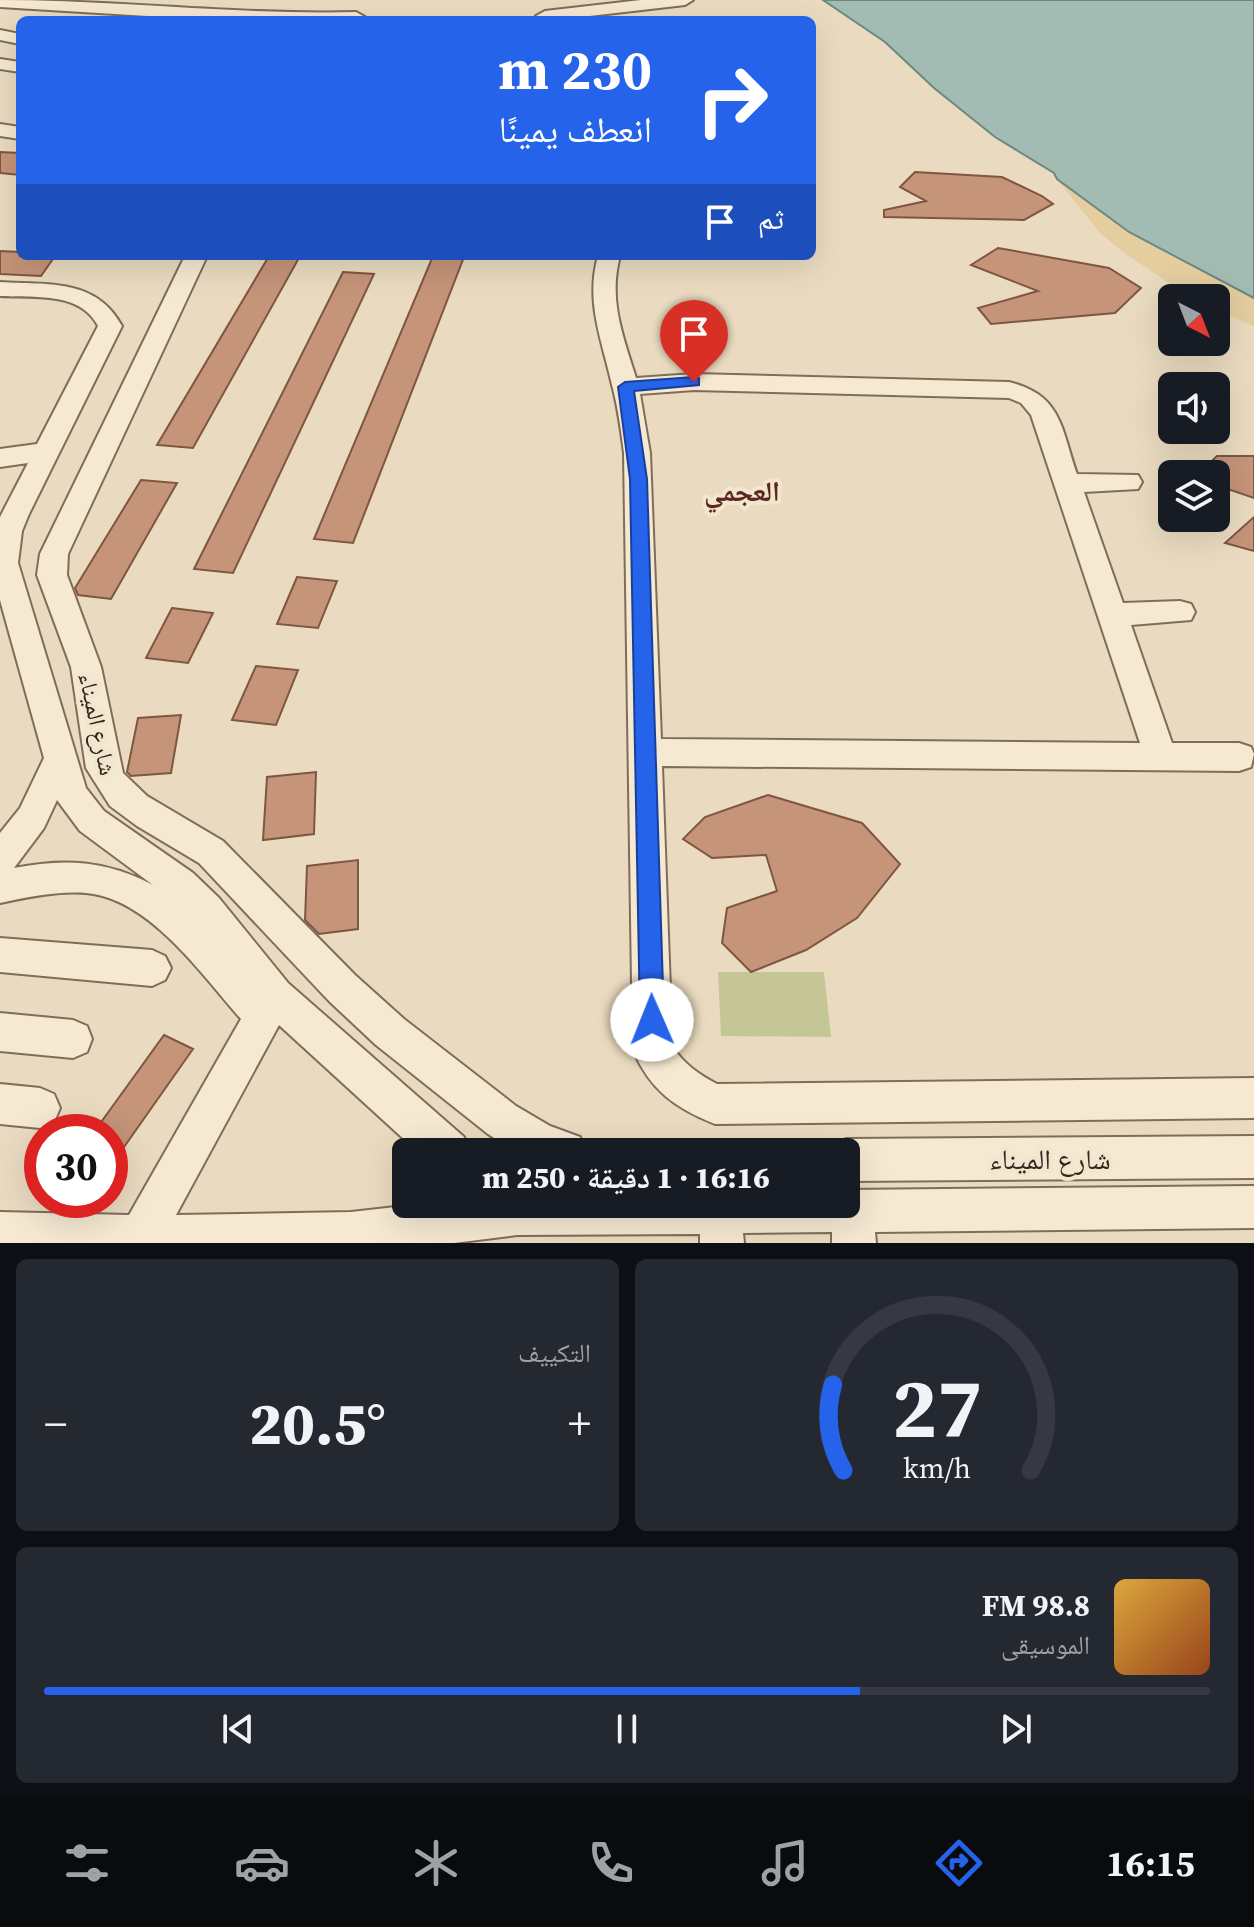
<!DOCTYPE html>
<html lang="ar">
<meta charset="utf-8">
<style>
:root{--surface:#171b24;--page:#242831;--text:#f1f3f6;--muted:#9ea1a6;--line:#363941;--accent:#2563eb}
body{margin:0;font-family:"Source Serif 4","Noto Naskh Arabic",serif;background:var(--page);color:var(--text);direction:rtl;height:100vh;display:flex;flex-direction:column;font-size:30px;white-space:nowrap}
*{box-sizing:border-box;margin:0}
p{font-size:26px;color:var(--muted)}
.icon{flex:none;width:44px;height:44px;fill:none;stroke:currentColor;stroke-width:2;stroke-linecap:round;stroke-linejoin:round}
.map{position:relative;height:1243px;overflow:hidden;direction:ltr}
.side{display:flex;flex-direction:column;gap:16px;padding:16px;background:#0d0f14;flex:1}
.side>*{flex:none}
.hud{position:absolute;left:16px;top:16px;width:800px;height:244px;border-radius:12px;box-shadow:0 8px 32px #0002;direction:rtl;background:#2563eb;color:#fff;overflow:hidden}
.needle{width:52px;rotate:138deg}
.tools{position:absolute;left:1158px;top:284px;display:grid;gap:16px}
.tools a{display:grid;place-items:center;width:72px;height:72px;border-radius:12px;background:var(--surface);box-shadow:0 8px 32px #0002;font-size:40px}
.speed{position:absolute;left:24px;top:1114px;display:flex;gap:16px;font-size:40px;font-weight:700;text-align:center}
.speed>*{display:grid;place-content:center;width:104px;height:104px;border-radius:50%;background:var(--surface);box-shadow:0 8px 32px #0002;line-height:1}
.speed .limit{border:12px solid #d22;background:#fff;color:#111}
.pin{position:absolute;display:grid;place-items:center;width:68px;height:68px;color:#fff;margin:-82px -34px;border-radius:50% 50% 50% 0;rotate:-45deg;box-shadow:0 0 8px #0007}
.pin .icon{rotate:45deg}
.me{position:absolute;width:88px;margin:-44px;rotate:359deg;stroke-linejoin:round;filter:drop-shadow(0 0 6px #0008)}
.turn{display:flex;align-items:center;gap:28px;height:168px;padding:0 32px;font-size:36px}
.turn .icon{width:104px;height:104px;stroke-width:2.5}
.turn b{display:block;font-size:56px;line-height:68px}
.then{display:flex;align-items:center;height:76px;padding:0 32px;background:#0003;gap:16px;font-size:30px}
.big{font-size:60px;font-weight:800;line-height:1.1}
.side .card{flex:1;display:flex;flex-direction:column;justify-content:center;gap:12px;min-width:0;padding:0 28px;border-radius:12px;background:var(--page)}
.side .dial{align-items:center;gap:0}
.dial svg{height:208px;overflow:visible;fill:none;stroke:var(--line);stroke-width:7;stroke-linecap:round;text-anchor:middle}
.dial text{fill:var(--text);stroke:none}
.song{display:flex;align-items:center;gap:24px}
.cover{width:96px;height:96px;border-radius:12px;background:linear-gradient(135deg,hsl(40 70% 55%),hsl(20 70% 35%))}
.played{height:8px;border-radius:4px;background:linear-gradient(90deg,var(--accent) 70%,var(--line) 70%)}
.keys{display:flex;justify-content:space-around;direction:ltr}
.heat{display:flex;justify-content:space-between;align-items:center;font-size:44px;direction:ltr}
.side .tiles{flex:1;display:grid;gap:16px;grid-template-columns:1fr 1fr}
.card:last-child{grid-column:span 2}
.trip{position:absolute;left:392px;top:1138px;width:468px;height:80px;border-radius:12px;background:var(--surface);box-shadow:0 8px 32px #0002;font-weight:800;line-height:80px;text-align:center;direction:rtl}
.tabs{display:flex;height:128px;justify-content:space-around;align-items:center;background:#090b0e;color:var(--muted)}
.tabs .icon{width:56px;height:56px}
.tabs .selected{color:var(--accent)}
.tabs b{font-size:36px;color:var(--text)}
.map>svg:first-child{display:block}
</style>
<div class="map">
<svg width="1254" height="1243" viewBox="0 0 1254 1243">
<rect width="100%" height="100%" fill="#eadbc0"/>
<path fill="#c4c695" d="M 718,972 L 824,972 L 831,1037 L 721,1036 Z"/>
<path fill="#e4cd9f" d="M 1057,179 L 1129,232 L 1254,298 L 1254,326 L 1216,310 L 1216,298 L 1191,298 L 1123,252 L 1099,232 Z"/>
<path fill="#a3bcb3" stroke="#6b8980" stroke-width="2" d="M 823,0 L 1254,0 L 1254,298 L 1129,232 L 1057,179 L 1054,173 L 995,137 L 934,88 L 885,42 Z"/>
<path fill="#c59479" stroke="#7e5641" stroke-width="2" d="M 0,152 L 20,153 L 20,175 L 0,173 Z
M 915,172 L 1002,177 L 1042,196 L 1053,204 L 1024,220 L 884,217 L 884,210 L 926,201 L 900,187 Z
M 998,248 L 1109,268 L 1141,288 L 1115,313 L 991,324 L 978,308 L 1038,291 L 971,265 Z
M 0,251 L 20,252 L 20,256 L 55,256 L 41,276 L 0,274 Z
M 269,256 L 300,256 L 193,448 L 157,445 Z
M 433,256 L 464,257 L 353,543 L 314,539 Z
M 343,272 L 374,274 L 233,573 L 194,569 Z
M 1217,456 L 1254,456 L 1254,498 L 1216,485 L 1216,474 L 1198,474 Z
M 141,480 L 177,483 L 111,599 L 78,595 L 75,588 Z
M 1254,517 L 1254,551 L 1225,543 Z
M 297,577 L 337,581 L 318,628 L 277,624 Z
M 172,608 L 213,613 L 188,663 L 146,658 Z
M 256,666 L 298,670 L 276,725 L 232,720 Z
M 181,715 L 171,773 L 131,776 L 127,772 L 138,718 Z
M 316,772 L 314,834 L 263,840 L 267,777 Z
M 768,795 L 862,823 L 900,864 L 857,918 L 806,950 L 751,972 L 722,943 L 727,908 L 777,891 L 766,855 L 712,858 L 683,839 L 705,817 Z
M 358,860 L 358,929 L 319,934 L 305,920 L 307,866 Z
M 164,1035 L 193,1049 L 124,1147 L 110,1140 L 110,1132 L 94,1132 Z"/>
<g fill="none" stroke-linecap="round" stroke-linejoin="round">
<defs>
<path id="minor" d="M 0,0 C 119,0 237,15 356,12 L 365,17 L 363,20 L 213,20 L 0,7 Z
M 641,0 L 693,0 L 685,5 L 555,20 L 540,20 L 536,16 L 545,11 Z
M 0,30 L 20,34 L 20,44 L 0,40 Z
M 0,59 L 20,62 L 20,72 L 0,69 Z
M 0,124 L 20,127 L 20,139 L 0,136 Z
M 185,256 L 207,256 L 68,554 L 67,575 L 101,667 L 123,773 L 147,796 L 223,841 L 355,975 L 404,1019 L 516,1106 L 550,1126 L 580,1137 L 586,1152 L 516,1152 L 488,1134 L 376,1045 L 329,1001 L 199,863 L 137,826 L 110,806 L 86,768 L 71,667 L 37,575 L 40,554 Z
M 598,256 L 620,256 C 608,300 623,336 636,378 L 694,374 L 1009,382 C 1062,395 1061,428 1077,474 L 1138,475 L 1142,482 L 1138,489 L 1084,492 L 1123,603 L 1180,601 L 1191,604 L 1195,612 L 1191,620 L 1131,625 L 1172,743 L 1239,743 L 1251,747 L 1254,754 L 1251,767 L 1239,771 L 662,766 L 672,1046 C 684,1064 698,1074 717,1084 L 1254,1078 L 1254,1118 L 715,1124 C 675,1108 650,1090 633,1050 L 624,453 C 621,430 618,407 612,385 C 602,340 585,302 598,256 ZM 694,390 L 1009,398 L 1021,403 L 1031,415 L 1140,743 L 661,739 L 650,453 L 640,394 Z
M 0,282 C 48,285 96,278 122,326 L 29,514 L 22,531 L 18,563 L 86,788 L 104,811 L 193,873 L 219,898 L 288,983 L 464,1137 L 470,1152 L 418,1152 L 279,1025 L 176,1215 L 351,1212 L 422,1204 L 846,1204 L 846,1190 L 1254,1186 L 1254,1228 L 875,1232 L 876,1243 L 832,1243 L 832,1232 L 743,1233 L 744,1243 L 700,1243 L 700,1234 L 517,1235 L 454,1243 L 0,1243 L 0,1212 L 129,1215 L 241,1019 C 202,975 149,898 86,893 C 56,891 29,897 0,903 L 0,833 L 20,808 L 44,758 L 0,600 L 0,517 L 28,463 L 0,467 L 0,449 L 37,444 L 98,326 C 80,291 34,298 0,296 ZM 57,800 L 80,831 L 153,885 C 107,860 64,858 14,868 L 44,828 Z
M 0,938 L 152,950 L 165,956 L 171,968 L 165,980 L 152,986 L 0,972 Z
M 0,1013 L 73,1020 L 87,1026 L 92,1039 L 87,1052 L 73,1058 L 0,1051 Z
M 0,1084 L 40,1088 L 54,1094 L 60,1108 L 54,1122 L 40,1128 L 0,1124 Z
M 1254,1136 L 1254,1178 L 846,1181 L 846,1152 L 829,1152 L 831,1145 L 846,1139 Z"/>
</defs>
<use href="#minor" stroke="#816c5a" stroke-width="4"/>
<use href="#minor" fill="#f5e9d2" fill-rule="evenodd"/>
</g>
<path fill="#2563eb" stroke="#184099" stroke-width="2" d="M 694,377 L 699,378 L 699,385 L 634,391 L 647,479 L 664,1020 L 660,1028 L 652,1031 L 644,1028 L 640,1020 L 630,479 L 618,387 L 625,382 Z"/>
<g text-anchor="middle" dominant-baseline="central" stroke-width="8" stroke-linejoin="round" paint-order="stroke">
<g font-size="24" fill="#32261d" stroke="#f2e6cf">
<text transform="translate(98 724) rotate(78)">شارع الميناء</text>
</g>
<g font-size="28" font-weight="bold" fill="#5b2820" stroke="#f2e6cf">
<text x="742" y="491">العجمي</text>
</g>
<g font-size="28" fill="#32261d" stroke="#f2e6cf">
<text x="1050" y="1159">شارع الميناء</text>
</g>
</g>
</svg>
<div class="tools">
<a><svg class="needle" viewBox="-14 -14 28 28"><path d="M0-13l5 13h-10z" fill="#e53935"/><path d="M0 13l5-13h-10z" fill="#9ea1a6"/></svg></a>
<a><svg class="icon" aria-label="sound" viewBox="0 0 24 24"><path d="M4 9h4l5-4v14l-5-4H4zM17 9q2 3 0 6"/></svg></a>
<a><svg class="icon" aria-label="layers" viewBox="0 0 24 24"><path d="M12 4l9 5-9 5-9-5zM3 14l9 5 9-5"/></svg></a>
</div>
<div class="speed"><div class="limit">30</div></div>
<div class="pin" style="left:694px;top:382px;background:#d93025"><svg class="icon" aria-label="arrive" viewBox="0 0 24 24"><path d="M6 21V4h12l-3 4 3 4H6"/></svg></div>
<svg class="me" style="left:652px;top:1020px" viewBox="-20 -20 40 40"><circle r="19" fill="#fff"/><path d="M0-13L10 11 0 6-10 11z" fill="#2563eb"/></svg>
<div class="trip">16:16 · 1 دقيقة · 250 m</div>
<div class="hud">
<div class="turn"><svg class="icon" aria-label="right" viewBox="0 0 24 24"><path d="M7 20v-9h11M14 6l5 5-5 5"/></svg><div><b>230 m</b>انعطف يمينًا</div></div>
<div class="then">ثم<svg class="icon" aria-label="arrive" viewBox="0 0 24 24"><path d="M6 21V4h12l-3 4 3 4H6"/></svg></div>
</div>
</div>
<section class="side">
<div class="tiles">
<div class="card dial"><svg viewBox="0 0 100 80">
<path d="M14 69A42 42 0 1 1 86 69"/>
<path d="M14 69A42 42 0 0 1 10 36" stroke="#2563eb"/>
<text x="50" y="56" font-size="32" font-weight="700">27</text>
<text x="50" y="72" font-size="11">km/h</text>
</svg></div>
<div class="card"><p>التكييف</p>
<div class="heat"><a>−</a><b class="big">20.5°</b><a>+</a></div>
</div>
<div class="card">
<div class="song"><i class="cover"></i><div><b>98.8 FM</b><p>الموسيقى</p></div></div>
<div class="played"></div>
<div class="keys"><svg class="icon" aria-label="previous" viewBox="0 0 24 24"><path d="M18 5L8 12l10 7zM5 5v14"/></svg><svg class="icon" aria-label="pause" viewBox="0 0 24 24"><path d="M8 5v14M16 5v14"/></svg><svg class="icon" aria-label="next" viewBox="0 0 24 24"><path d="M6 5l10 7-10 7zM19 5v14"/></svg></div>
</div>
</div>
</section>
<nav class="tabs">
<b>16:15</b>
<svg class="icon selected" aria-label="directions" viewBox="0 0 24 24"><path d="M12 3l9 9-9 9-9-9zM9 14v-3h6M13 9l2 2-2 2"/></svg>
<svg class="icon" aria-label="music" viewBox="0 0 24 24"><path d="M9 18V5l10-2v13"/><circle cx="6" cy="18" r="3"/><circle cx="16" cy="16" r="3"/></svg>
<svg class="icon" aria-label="phone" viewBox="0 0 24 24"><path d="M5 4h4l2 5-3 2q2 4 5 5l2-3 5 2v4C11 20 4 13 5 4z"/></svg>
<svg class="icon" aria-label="climate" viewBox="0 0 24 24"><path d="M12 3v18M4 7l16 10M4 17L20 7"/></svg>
<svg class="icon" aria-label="car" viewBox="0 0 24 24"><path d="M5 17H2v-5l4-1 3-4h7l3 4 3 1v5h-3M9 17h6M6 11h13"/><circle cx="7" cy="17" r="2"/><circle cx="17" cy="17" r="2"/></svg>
<svg class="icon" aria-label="filters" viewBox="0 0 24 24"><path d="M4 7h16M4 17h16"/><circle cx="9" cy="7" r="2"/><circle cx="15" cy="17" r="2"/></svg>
</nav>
